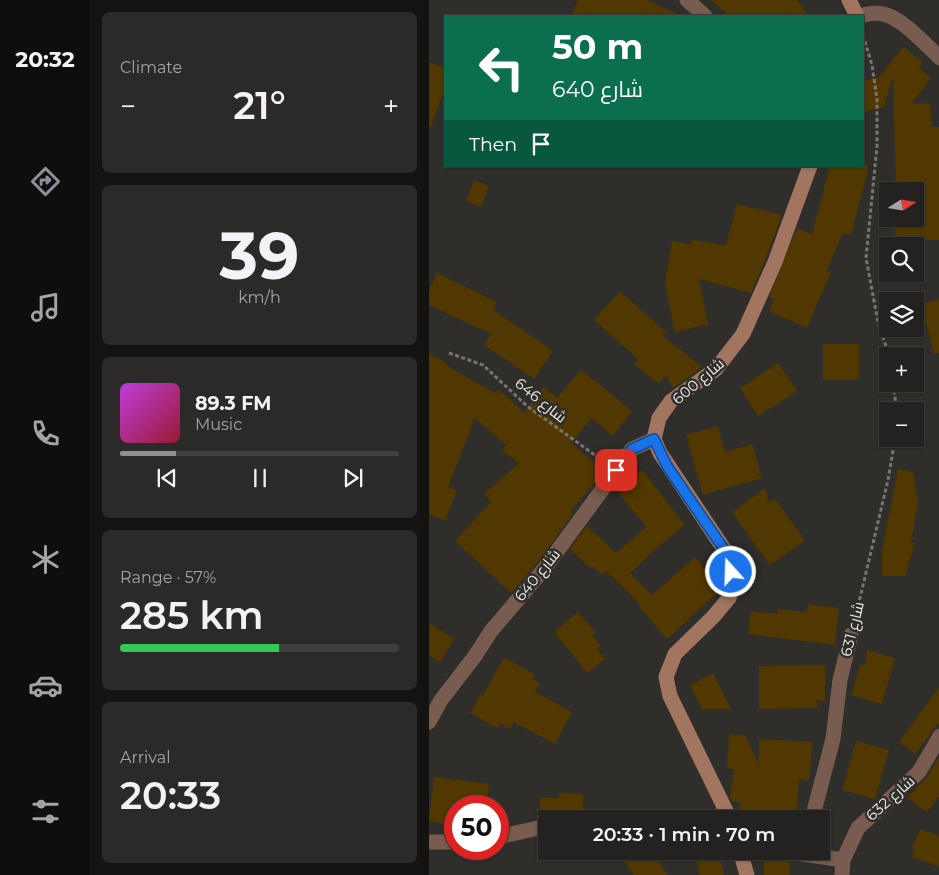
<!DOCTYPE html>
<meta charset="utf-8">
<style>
:root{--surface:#242220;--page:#2c2a29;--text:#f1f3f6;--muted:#a3a4a5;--line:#413f3e;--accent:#8c9099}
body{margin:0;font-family:Montserrat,Cairo,sans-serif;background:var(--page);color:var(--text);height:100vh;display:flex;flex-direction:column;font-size:19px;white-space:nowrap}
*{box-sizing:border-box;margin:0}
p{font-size:16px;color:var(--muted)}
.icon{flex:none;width:28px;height:28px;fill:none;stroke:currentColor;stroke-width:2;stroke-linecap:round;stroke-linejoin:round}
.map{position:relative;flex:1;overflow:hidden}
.sheet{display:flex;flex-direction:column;gap:12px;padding:12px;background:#141312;width:339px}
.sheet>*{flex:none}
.hud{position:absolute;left:15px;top:15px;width:420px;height:152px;border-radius:0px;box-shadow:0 1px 4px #0004,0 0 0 1px var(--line);background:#0b6e4f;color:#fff;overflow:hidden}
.needle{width:32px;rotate:78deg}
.fabs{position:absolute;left:450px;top:182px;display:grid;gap:10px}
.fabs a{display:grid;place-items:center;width:45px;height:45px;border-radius:0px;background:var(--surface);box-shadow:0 1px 4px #0004,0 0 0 1px var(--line);font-size:25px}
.speed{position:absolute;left:15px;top:795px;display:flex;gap:10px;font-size:25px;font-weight:700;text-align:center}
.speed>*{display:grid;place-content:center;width:65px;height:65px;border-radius:50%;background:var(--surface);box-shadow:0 1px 4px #0004,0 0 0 1px var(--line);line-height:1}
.speed .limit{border:8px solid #d22;background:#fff;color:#111}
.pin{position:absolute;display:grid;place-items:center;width:42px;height:42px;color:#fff;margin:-21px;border-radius:10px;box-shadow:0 2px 8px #0006}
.me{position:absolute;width:55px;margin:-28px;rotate:340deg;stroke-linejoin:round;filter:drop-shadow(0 0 4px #0008)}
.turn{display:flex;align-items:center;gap:18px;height:105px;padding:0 25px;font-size:22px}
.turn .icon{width:65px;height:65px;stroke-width:2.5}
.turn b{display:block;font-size:35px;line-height:42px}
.then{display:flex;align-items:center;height:48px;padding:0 25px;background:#0003;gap:10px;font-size:19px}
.big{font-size:38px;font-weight:600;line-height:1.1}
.sheet .tile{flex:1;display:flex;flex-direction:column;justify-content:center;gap:8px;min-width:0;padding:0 18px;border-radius:8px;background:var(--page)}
.sheet .dial{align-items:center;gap:0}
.dial b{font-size:65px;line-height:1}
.song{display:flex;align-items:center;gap:15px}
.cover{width:60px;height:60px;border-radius:8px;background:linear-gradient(135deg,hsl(290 70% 55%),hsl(350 70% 35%))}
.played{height:5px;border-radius:2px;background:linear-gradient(90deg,var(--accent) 20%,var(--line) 20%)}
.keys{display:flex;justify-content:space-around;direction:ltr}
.heat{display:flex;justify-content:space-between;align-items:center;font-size:28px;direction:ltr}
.charge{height:8px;border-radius:4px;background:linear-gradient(90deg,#34c759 57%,var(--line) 0)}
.trip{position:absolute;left:109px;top:810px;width:292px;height:50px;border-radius:0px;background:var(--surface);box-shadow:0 1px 4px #0004,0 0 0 1px var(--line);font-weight:600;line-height:50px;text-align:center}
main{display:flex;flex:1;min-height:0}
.tabs{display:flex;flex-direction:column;width:90px;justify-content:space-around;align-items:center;background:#0e0e0d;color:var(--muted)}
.tabs .icon{width:35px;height:35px}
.tabs .active{color:var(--accent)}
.tabs b{font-size:22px;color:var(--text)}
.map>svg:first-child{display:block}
</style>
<main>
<nav class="tabs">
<b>20:32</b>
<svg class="icon active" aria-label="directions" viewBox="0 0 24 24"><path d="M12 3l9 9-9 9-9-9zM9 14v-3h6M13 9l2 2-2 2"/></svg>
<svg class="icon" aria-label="music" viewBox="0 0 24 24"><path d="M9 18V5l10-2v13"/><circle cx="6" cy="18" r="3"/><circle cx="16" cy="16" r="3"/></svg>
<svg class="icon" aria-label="phone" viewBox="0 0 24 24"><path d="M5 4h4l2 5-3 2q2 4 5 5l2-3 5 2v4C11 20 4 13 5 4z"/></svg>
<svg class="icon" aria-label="climate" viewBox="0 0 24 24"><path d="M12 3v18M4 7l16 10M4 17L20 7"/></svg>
<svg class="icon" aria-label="car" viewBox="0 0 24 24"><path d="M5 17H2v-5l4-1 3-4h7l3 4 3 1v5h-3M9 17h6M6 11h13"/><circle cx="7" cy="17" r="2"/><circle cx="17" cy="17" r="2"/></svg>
<svg class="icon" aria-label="filters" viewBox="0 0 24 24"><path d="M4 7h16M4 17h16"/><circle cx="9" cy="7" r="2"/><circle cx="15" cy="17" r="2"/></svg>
</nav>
<section class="sheet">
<div class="tile"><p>Climate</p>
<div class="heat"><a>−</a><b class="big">21°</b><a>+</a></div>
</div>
<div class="tile dial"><b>39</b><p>km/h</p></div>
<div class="tile">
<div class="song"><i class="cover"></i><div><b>89.3 FM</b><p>Music</p></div></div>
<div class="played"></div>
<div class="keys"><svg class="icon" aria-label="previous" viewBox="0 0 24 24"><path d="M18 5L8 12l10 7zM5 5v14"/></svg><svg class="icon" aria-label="pause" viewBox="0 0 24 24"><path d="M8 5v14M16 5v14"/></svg><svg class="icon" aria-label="next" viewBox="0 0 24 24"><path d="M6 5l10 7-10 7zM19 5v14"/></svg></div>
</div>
<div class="tile"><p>Range · 57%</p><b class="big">285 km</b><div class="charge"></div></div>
<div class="tile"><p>Arrival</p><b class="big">20:33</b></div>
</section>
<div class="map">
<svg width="511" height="875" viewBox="0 0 511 875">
<rect width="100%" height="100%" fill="#302e2a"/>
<path fill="#513800" d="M 149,0 L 217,0 L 253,16 L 142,16 Z
M 281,0 L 368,0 L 380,16 L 301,16 Z
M 474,47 L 494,62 L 490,68 L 502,78 L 482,104 L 501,103 L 503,127 L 511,127 L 511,240 L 466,240 L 466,219 L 486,219 L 486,191 L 467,191 L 464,76 L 455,107 L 434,112 L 434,81 L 457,75 L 452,75 Z
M 0,62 L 16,68 L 16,88 L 2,127 L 0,127 Z
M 401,166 L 440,166 L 422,235 L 414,233 L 398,270 L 402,272 L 378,328 L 340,311 L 345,299 L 340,297 L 368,228 L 383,234 Z
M 45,180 L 60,186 L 52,207 L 37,201 Z
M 308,204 L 353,215 L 337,258 L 322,293 L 270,279 L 279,324 L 246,332 L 236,284 L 243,241 L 262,244 L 263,240 L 297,245 Z
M 8,273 L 68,302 L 64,310 L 124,351 L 105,379 L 55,345 L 62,334 L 0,305 L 0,291 Z
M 191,291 L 238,333 L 233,335 L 273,367 L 244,388 L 237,376 L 230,384 L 205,364 L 209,359 L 165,320 Z
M 511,299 L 511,353 L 505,354 L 492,304 Z
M 394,344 L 430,344 L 430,380 L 394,380 Z
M 0,353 L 19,364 L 18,366 L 66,393 L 69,389 L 95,412 L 115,387 L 128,398 L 152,370 L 203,411 L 184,436 L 162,418 L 142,443 L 175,471 L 141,512 L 144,514 L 108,563 L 82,593 L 26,541 L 62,502 L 55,494 L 90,463 L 73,450 L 77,445 L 46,418 L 19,487 L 28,490 L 16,521 L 0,514 Z
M 349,363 L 368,391 L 329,416 L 311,388 Z
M 289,426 L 296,452 L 323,444 L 333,478 L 274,495 L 257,435 Z
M 469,469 L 484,472 L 489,501 L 482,543 L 486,543 L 476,576 L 453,576 L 453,551 Z
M 213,470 L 256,525 L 218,556 L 219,557 L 201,573 L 223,595 L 266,557 L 293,588 L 238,639 L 210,607 L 212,605 L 177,571 L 173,575 L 163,566 L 161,568 L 141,549 L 158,526 L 187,553 L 217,527 L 187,490 Z
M 336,488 L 340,503 L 346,499 L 376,540 L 341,565 L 303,512 Z
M 379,604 L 410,608 L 406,645 L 319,634 L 322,611 L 349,614 L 349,609 L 378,612 Z
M 149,612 L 167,633 L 163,636 L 172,646 L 168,649 L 176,659 L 158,673 L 125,632 Z
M 0,623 L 25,639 L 11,662 L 0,655 Z
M 438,650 L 466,658 L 453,704 L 422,695 L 431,665 L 437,665 Z
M 75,657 L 106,675 L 104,679 L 111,683 L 106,692 L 143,712 L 126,744 L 85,722 L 81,729 L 71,723 L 68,728 L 41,713 L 52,694 L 54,695 Z
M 396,665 L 396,701 L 388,700 L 388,708 L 330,709 L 330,666 Z
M 284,673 L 302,709 L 273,709 L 261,685 Z
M 511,686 L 511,721 L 486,754 L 470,742 Z
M 300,734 L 316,735 L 330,764 L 330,739 L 384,742 L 380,780 L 370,779 L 367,819 L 310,819 L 311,802 L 303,801 L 301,798 L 305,769 L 298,769 Z
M 427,741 L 460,750 L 446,799 L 413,790 Z
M 511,756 L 511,795 L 498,812 L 478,798 L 498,777 Z
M 5,777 L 60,784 L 57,806 L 26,806 L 26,825 L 0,821 Z
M 130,793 L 154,794 L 154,816 L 111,815 L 111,798 L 130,798 Z
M 491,829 L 511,836 L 511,867 L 483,857 L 486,849 L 483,848 Z
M 188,851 L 222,851 L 239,875 L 205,875 Z
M 289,851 L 295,875 L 271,875 L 266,857 Z
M 335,851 L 361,851 L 361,875 L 335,875 Z"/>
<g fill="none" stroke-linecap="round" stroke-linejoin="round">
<path stroke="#767571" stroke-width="3" stroke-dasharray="4 2.5" stroke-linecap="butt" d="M 434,35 L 443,65 L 448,99 L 448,146 L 437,258 L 449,322 L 460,356
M 20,353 L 54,365 L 98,406 L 174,461
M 464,384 L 468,411
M 426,619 L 459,480 L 466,439"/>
<path stroke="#785c4f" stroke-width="15" d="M 258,0 L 276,16
M 430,16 C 438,14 446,12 454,14 C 472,17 497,45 511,58
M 0,722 L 12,700 L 46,656 L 62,631 L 115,569 L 203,449 L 225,439
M 383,819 L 404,739 L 411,680 L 422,635
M 69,837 L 118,826
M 0,842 L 26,842
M 373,851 L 373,854 L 414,860 L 413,875
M 414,860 L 429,828 L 490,772 L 511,736"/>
<path stroke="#a17560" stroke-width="15" d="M 420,0 L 428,16
M 301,819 L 241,696 L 237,677 L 246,654 L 284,617 L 300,598 L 304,585 L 301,558 L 231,453 L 225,439 L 230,418 L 242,401 L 287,369 L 314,334 L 346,262 L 381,166
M 311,851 L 318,875"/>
</g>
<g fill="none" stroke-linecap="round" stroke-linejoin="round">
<defs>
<path id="route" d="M 187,470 L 203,449 L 225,439 L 238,466 L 301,558 L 302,572"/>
</defs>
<use href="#route" stroke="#114b97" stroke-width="12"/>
<use href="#route" stroke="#1a73e8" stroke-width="9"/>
</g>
<g text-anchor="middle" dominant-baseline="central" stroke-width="5" stroke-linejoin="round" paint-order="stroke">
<g font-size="15" fill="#eeedeb" stroke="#302e2a">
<text transform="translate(269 381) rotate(-40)">شارع 600</text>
<text transform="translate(112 400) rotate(39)">شارع 646</text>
<text transform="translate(108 575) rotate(-51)">شارع 640</text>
<text transform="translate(423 629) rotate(-76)">شارع 631</text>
<text transform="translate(461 798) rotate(-42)">شارع 632</text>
</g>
</g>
</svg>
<div class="fabs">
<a><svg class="needle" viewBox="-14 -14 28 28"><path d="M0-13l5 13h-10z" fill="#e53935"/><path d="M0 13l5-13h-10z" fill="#a3a4a5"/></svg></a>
<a><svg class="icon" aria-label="search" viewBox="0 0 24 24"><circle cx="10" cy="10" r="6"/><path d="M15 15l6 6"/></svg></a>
<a><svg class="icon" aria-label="layers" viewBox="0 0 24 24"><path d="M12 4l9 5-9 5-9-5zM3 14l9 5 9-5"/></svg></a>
<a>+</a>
<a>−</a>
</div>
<div class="speed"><div class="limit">50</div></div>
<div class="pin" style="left:187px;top:470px;background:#d93025"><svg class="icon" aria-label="arrive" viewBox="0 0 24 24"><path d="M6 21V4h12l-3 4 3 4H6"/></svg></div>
<svg class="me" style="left:302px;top:572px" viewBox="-20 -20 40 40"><circle r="17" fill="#1a73e8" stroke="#fff" stroke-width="3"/><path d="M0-11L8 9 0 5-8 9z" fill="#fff"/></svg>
<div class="trip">20:33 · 1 min · 70 m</div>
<div class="hud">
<div class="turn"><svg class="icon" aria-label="left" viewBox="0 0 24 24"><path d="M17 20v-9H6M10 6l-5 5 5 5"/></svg><div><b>50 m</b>شارع 640</div></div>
<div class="then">Then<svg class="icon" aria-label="arrive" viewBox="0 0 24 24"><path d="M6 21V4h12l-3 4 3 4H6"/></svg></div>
</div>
</div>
</main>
